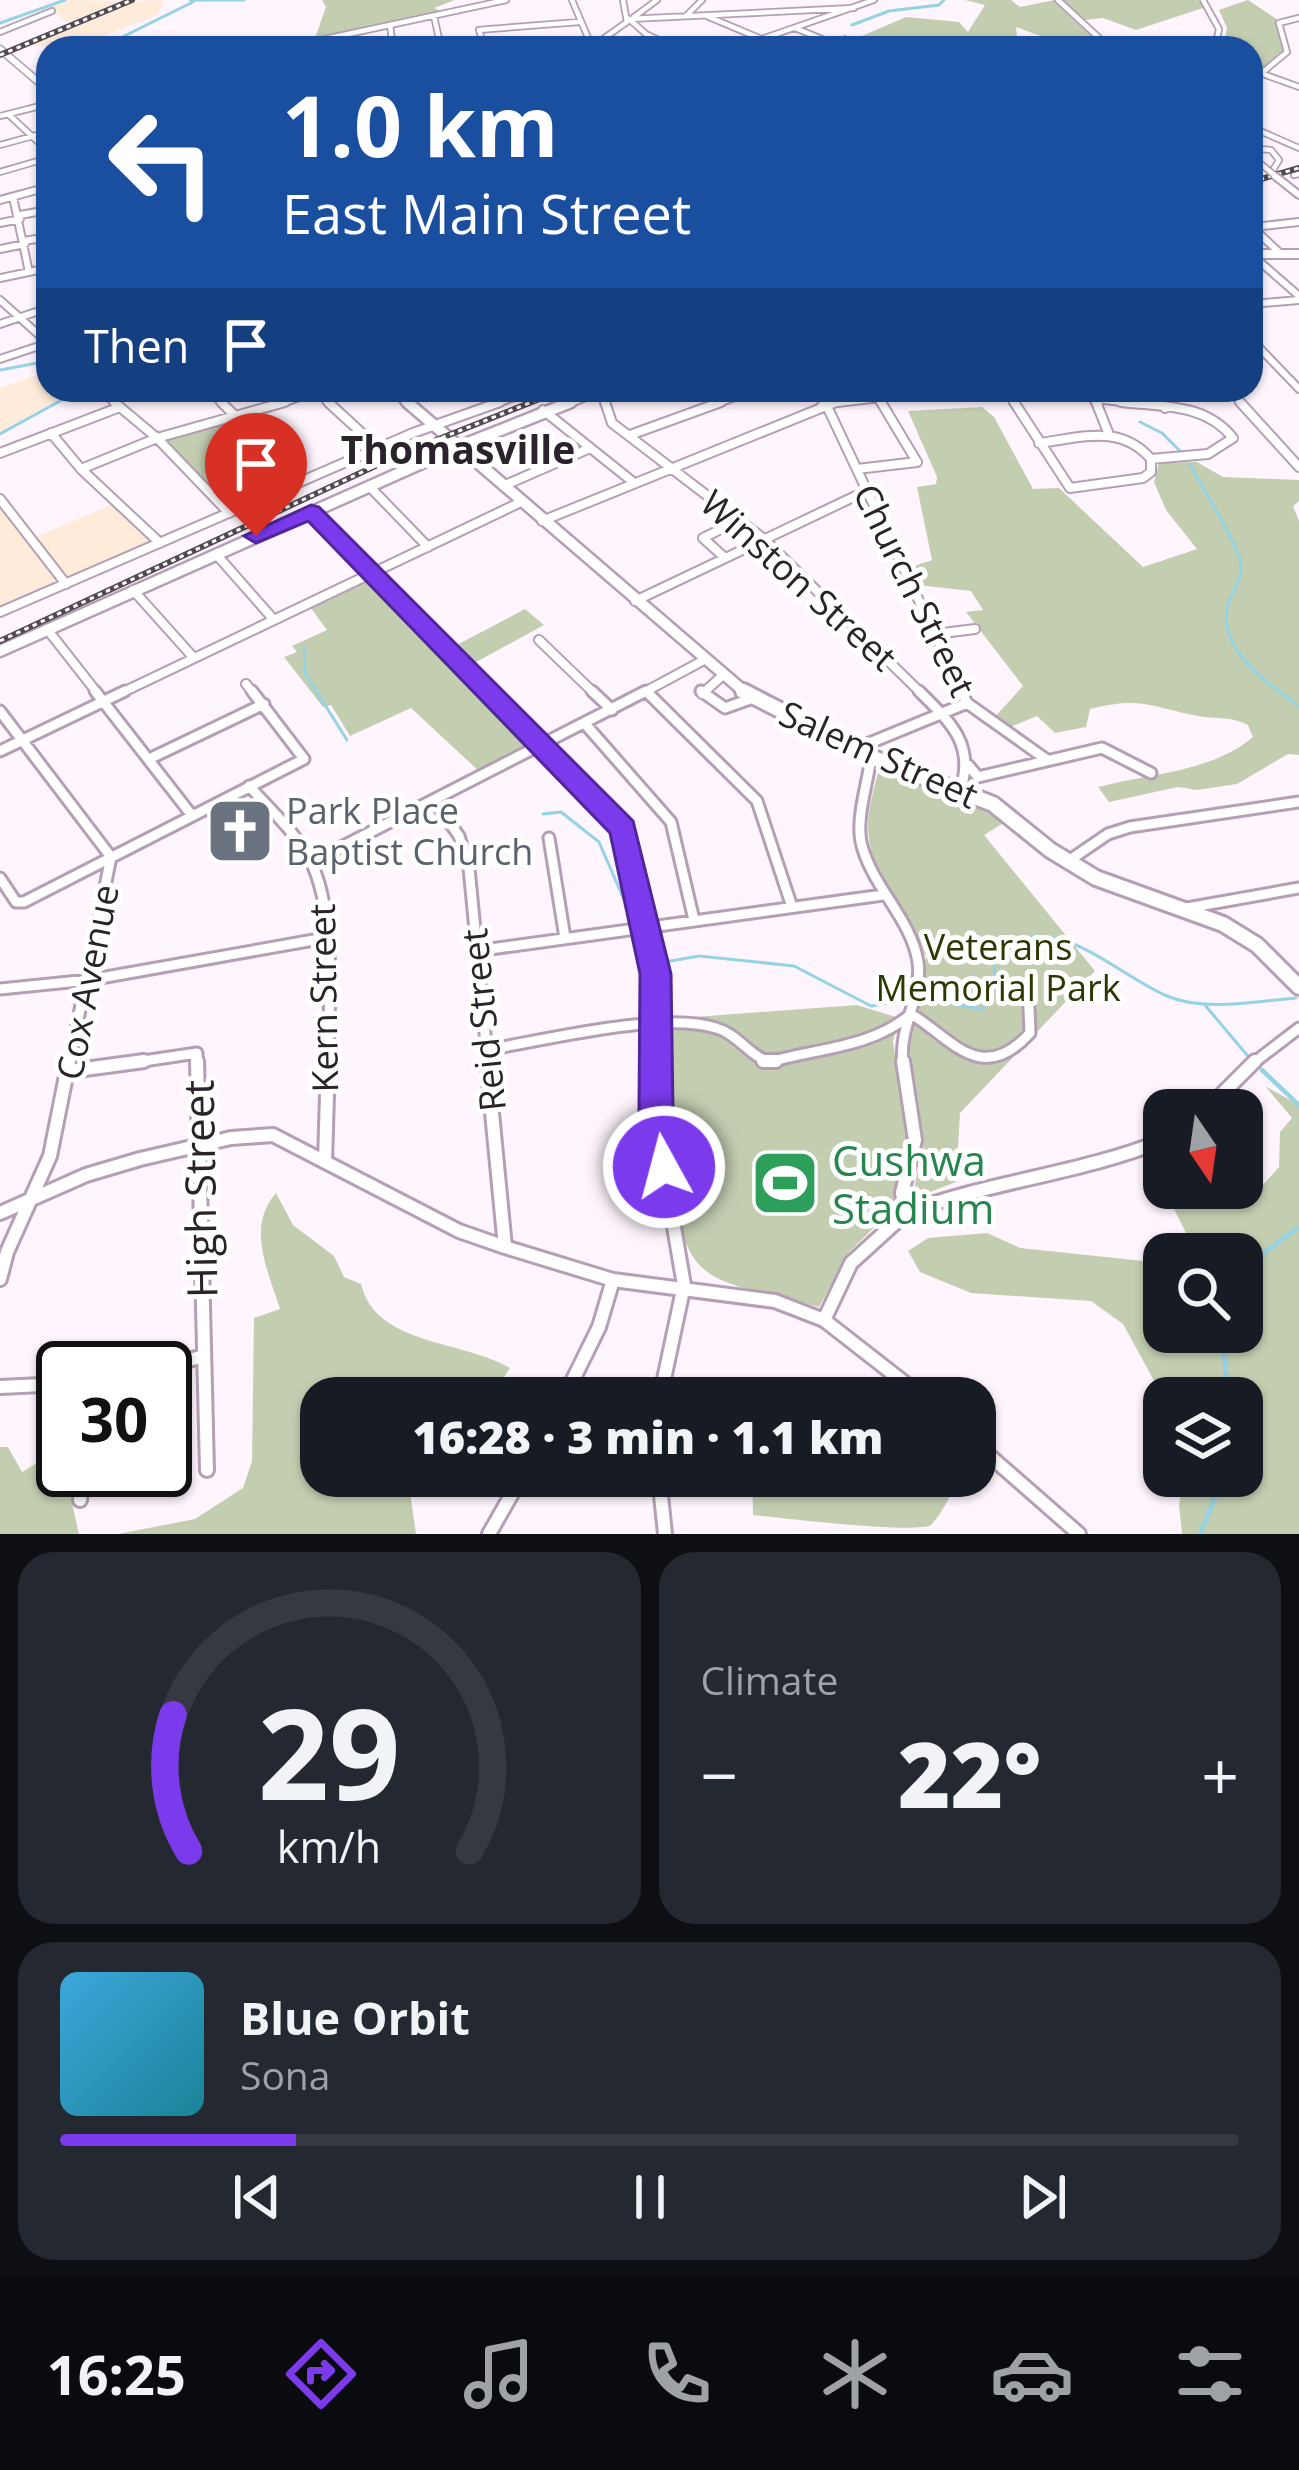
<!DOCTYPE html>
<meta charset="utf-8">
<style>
:root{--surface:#171b24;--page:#242831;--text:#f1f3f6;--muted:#9ea1a6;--line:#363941;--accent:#7c3aed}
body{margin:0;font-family:"Open Sans",sans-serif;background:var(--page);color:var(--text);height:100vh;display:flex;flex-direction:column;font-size:45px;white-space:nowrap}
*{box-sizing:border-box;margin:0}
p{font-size:39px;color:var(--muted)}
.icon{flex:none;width:66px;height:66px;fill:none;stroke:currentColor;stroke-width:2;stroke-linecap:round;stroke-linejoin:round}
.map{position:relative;height:1534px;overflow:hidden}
.details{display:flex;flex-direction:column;gap:18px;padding:18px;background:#0d0f14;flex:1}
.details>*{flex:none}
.guide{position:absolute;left:36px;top:36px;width:1227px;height:366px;border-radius:36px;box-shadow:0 3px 9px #0004;background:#1a4fa0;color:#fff;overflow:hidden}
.needle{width:78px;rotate:167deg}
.controls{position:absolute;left:1143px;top:1089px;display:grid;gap:24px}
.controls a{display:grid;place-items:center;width:120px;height:120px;border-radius:24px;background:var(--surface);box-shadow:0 3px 9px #0004;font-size:60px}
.speed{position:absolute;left:36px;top:1341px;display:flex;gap:24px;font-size:60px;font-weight:700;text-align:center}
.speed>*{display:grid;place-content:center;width:156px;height:156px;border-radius:50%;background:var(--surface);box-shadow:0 3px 9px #0004;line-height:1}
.speed .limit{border:6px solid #111;border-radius:18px;background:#fff;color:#111}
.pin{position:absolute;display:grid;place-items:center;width:102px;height:102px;color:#fff;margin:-123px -51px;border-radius:50% 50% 50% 0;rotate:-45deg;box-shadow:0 0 12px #0007}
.pin .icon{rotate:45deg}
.me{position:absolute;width:132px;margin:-66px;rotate:353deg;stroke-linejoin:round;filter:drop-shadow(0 0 9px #0008)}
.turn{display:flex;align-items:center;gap:42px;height:252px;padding:0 48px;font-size:54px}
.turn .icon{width:156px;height:156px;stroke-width:2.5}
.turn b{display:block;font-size:84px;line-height:102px}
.then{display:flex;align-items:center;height:114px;padding:0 48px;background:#0003;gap:24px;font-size:45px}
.big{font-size:90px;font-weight:800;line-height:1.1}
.details .widget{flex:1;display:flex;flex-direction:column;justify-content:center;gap:18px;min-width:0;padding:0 42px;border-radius:36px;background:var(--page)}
.details .dial{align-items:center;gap:0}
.dial svg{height:312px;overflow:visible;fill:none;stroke:var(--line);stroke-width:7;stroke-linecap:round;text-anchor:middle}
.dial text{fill:var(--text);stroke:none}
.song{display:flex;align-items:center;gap:36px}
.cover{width:144px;height:144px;border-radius:18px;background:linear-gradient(135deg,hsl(200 70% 55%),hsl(190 70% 35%))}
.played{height:12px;border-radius:6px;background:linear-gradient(90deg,var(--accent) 20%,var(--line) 20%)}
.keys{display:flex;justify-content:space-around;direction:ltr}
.heat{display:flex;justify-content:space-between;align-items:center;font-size:66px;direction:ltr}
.details .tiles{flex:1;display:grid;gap:18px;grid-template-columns:1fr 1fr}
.widget:last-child{grid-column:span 2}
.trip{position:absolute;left:300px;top:1377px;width:696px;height:120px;border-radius:36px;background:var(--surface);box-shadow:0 3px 9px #0004;font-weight:800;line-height:120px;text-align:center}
.dock{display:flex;height:192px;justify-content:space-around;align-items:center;background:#090b0e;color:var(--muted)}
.dock .icon{width:84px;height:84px}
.dock .on{color:var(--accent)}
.dock b{font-size:54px;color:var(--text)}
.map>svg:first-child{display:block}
</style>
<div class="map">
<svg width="1299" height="1534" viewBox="0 0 1299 1534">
<rect width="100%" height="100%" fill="#fff5fe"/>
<path fill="#feebda" d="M 70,0 L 130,1 L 164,0 L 158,15 L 105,35 L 108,37 L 87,47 L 25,46 L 105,13 L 68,23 L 49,8 Z
M 48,371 L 48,390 L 75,390 L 0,432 L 0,388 Z
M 113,504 L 154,543 L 0,608 L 0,506 L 28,540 Z"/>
<path fill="#c3ceb1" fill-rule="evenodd" d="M 322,0 L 455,0 L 434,8 L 445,13 L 314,41 L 326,7 Z
M 965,0 L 1011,0 L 1020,7 L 1055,0 L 1100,40 L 1073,48 L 1016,27 L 1018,46 L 1006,48 L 834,48 L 906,17 L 959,22 L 968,32 L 985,5 Z
M 1062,0 L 1198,0 L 1206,7 L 1136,30 L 1103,18 L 1084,20 Z
M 1248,0 L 1278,20 L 1284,51 L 1251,78 L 1251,48 L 1223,48 L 1227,28 L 1219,10 Z
M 982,407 L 994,417 L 1033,489 L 1059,488 L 1143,567 L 1197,549 L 1166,510 L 1154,482 L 1159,463 L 1197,462 L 1223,477 L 1299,480 L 1299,501 L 1293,506 L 1299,521 L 1299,755 L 1288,754 L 1237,784 L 1197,790 L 1178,787 L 1109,802 L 1098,787 C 1148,774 1212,772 1253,737 L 1248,725 C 1228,715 1214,720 1193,715 C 1146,705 1139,697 1090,709 L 1086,727 L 1055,733 L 1037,716 L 1008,728 L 993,719 L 1023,686 L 966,612 L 983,610 L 971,591 L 918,585 L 911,567 L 932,560 L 917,487 L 936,484 L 937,477 L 908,411 Z
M 237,422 L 296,480 L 230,507 L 163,441 Z
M 364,581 L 369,582 L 535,747 L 482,774 L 411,708 L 350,736 L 331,705 L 323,707 L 284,657 L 297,652 L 292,646 L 327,630 L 310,607 Z
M 525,609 L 544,625 L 469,666 L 451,648 Z
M 879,768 L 957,794 L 1005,822 L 984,835 L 1095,971 L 960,1113 L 956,1182 L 912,1199 L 922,1149 L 909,1046 L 926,957 C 906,917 868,873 868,825 C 868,807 875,786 879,768 Z
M 857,1005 L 899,1018 L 893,1041 L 907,1137 L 894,1208 L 849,1252 L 819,1307 C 705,1276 682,1292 671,1159 L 677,1154 L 667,1019 Z
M 1265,1086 L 1299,1105 L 1299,1534 L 1182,1534 L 1179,1505 L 1185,1476 L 1242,1476 L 1242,1398 L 1164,1399 L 1123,1324 L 1091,1301 L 971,1293 L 920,1272 L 908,1251 L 928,1238 L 987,1233 L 1020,1248 L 1153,1262 L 1187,1235 L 1171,1203 L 1179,1194 L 1246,1204 L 1279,1167 L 1280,1132 L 1292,1118 ZM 1164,1254 L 1242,1254 L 1242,1332 L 1164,1332 Z
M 276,1193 L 293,1225 L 334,1256 L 344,1277 L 361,1284 C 376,1346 463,1340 510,1368 L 490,1398 L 321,1398 L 321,1476 L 453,1476 L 440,1491 L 410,1492 L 416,1534 L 118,1534 L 195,1519 L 243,1488 L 252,1461 L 254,1318 L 280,1309 C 268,1271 246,1227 276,1193 Z
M 0,1447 L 8,1447 L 22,1472 L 60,1449 L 79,1534 L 0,1534 Z
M 752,1476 L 960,1476 C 952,1491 943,1513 931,1525 C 913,1534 784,1518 753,1515 Z"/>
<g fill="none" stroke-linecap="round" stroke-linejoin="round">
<path stroke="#95d2e3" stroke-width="3" d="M 190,0 L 244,0
M 0,23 L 65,0
M 852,25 L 889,11 L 939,5 L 944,0
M 845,36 L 854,48
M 100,48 L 193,2
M 0,370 L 48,361
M 1140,422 L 1162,433 L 1181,452
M 0,434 L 80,390
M 1190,464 C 1205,494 1228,526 1239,557 C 1245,576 1235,585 1229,602 C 1213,646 1269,685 1299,706
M 304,647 L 305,673 L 347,740
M 543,814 L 561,812 L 599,842 L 635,925
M 636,935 L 637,949 L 649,961
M 665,962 L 699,956 L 794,966 L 871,1006 L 908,1000
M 926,1000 L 983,1009 L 996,979 L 992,953 C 1051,904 1113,973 1167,996 C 1204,1012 1257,1001 1296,998
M 1204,1004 L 1247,1055"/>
<path stroke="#95d2e3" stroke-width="4.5" d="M 1262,1070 L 1299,1105
M 1242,1269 L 1299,1227
M 1222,1332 L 1228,1398
M 1200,1534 L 1224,1476"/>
<defs>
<path id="minor-far4" d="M 572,0 L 592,47
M 1058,0 L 1110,48
M 1203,0 L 1219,29 L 1215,48
M 434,16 L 441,48
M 686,16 L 702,0
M 634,17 L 657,0
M 709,17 L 783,48
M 629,19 L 854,8
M 629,19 L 646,34 L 676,48
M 390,25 L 393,48
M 795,28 L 827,41
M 490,29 L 479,30 L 484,46 L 565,40
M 490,29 L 579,22
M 0,32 L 52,11
M 762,39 L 874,0
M 191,42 L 192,48
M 675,47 L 724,48
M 283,48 L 506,0
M 590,48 L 627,22 L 623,0
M 1263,74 L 1299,87
M 1251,82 L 1287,52 L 1279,23 L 1299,18
M 8,114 L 48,151
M 0,116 L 48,104
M 1251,127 L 1299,148
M 0,145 L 48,132
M 1251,148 L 1271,150 L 1279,160 L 1273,170 L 1251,177
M 1251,157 L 1261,164
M 0,172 L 48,158
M 1294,175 L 1299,174"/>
<path id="minor-far3" d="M 1284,183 L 1299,195
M 13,197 L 29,272
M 0,200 L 48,187
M 20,215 L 48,210
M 0,223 L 20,219
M 1251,226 L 1281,254
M 1253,227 L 1299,222
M 24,241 L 48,237
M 0,249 L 25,244
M 1251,254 L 1299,296
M 0,278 L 48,268
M 0,300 L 48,343
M 1251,304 L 1299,300
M 0,324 L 48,308
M 1251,339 L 1299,389
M 0,359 L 48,343
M 100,390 L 118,405
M 209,390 L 224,405
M 601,390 L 606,405
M 819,390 L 826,405
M 1006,390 L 1016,405
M 1083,390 L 1099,405
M 1150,390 L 1162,405
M 1229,390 L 1243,405
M 878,397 L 883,405
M 109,398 L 132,390
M 1096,399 L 1146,405
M 277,405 L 316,391 L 331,405
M 492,405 L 534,390
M 713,405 L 754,390
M 821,405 L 947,390"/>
<path id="minor-far2" d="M 114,402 L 157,438 L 229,513
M 221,402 L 302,481
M 328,402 L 378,448
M 605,402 L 612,423 L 764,539 L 922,694
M 825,402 L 963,694
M 881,402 L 917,462
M 1014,402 L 1070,488 L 1143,478 L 1151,472 L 1151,459
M 1096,402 L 1108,432
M 1121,402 C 1163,407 1205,403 1233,438 L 1208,454 L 1151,459
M 1160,402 L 1165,408
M 1240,402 L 1299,467
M 543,410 L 633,482
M 51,433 L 81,469 L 160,543
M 630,435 L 721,402
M 1039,443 C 1081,438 1120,423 1151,459
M 0,453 L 120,407
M 81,469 L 157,438 L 285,402
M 857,469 L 917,462
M 369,486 L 428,547
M 503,486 L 590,448
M 0,499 L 66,584
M 311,512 L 490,694
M 542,521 L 836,402
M 216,554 L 274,620
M 725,558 L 703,538 L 739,520
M 133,590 L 193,657
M 635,601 L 866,491
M 0,612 L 413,433 L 500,402
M 47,629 L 98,694
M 935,634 L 975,629
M 539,640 L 595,694
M 246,684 L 254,694
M 119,694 L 521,502
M 641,694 L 704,660
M 702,694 L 722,676"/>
<path id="minor-far1" d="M 95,691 L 190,813
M 487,691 L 623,829 L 655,974 L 657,1064
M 592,691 L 612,710
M 701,691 L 725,708 L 753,698
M 919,691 C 949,721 975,743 961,788
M 961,691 L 967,703 L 1047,760
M 647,692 L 757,801 L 792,907
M 0,711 L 111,857 L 69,1064
M 586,725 L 671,822 L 694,920
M 855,749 L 967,703
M 0,751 L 125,691
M 871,757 C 868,782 856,817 861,842 C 871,886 911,918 918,962 C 923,995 898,1028 903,1064
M 149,759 L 264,704
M 968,765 L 978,777 L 1102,748 L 1151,773
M 249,786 C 270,809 294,831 309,858 C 337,910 329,1005 328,1064
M 435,802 L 459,836 L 469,868 L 488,1064
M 549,838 L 565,938
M 312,862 L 646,691
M 1067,862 L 1108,834 L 1130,827 L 1299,802
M 0,878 L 16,902 L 24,902 L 304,759 L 252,691
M 1187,908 L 1299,888
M 476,951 L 883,895
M 0,989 L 89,980 L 325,938
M 486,1050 C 545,1040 661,1011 716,1028 C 738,1034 749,1056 770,1062 C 818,1048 871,1048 911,1014 C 951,1038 981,1087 1030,1033 L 1028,986
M 123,1064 L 197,1053 L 197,1064
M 1252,1064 L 1299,1028"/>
<path id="minor" d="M 197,1061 L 207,1470
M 487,1061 L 505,1247
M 657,1061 L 659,1140 L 684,1285 L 660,1398
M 763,1061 L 776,1061
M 70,1071 L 144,1061
M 1206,1110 L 1255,1061
M 325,1162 L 328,1061
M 0,1213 L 86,1175 L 140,1159 L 231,1138 L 273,1135 L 459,1231 L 505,1247 L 613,1280 L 775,1301 L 824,1320 L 924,1398
M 906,1213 C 990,1181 1080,1174 1164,1140
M 0,1279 L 7,1252 L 50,1156 L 69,1061
M 824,1320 L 851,1263 L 906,1213 L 902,1193 L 915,1140 L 903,1061
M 159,1368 L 204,1356
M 0,1387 L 63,1384
M 564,1398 L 599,1327 L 613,1280
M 975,1443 L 1079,1534
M 659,1476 L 665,1534
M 80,1500 L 83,1470
M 489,1534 L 522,1476"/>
<path id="major-far3" d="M 0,49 L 48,90"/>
<path id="major-far2" d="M 1251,254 L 1299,254
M 393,390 L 410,405
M 563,405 L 601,390"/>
<path id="major-far1" d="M 407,402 L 747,694
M 0,651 L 458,447 L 571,402"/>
<path id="major" d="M 743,691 L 871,757 L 993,804 L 1050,850 L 1096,878 L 1223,924 L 1257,945 L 1299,987"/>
</defs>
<use href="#minor-far4" stroke="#b59fb4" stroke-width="8"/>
<use href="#minor-far3" stroke="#b59fb4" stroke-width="10"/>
<use href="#minor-far2" stroke="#b59fb4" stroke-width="12"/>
<use href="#minor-far1" stroke="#b59fb4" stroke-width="15"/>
<use href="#minor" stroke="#b59fb4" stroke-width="18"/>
<use href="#major-far3" stroke="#b59fb4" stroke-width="9"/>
<use href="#major-far2" stroke="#b59fb4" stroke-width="12"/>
<use href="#major-far1" stroke="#b59fb4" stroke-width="15"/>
<use href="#major" stroke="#b59fb4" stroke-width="20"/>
<use href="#minor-far4" stroke="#fff" stroke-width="4.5"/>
<use href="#minor-far3" stroke="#fff" stroke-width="6"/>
<use href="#minor-far2" stroke="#fff" stroke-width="8"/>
<use href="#minor-far1" stroke="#fff" stroke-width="9"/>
<use href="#minor" stroke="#fff" stroke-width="12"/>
<use href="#major-far3" stroke="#fff" stroke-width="6"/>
<use href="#major-far2" stroke="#fff" stroke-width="8"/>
<use href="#major-far1" stroke="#fff" stroke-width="10"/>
<use href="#major" stroke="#fff" stroke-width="14"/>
<defs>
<path id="rail" d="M 0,55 L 132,0
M 1251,182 L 1299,168
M 0,641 L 401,454 L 562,390"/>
</defs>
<use href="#rail" stroke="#524a52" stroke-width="6"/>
<use href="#rail" stroke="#fff" stroke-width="3" stroke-dasharray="4.5" stroke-linecap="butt"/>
<defs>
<path id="minor-bridge-far1" d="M 1261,164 L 1279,179"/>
<path id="minor-bridge" d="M 1275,176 L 1284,183"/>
</defs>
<use href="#minor-bridge-far1" stroke="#b59fb4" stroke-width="8" stroke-linecap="butt"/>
<use href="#minor-bridge" stroke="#b59fb4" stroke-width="10" stroke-linecap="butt"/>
<use href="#minor-bridge-far1" stroke="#fff" stroke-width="4.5"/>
<use href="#minor-bridge" stroke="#fff" stroke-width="6"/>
</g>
<path fill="#7c3aed" stroke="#51269a" stroke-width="3" d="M 311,505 L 319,507 L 633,821 L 671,974 L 673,1111 L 681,1167 L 676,1179 L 664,1184 L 652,1179 L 639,1111 L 640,974 L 610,833 L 308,521 L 256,543 L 244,536 Z"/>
<defs>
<symbol id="church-square" viewBox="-11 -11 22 22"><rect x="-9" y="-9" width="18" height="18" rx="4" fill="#6b7280" stroke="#fff"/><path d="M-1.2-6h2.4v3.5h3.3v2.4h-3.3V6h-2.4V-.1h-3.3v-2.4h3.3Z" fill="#fff"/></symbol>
<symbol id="stadium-square" viewBox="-11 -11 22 22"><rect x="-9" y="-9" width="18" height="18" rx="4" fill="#2e9e5b" stroke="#fff"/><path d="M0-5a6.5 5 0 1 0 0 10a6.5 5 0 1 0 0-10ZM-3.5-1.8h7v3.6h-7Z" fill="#fff"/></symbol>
</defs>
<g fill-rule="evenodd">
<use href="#church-square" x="202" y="793" width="76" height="76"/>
<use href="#stadium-square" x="747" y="1145" width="76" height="76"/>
</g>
<g text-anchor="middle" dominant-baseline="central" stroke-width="10" stroke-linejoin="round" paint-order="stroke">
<g font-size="36" fill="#2b232b" stroke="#fff">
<text transform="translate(799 580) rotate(42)">Winston Street</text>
<text transform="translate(915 590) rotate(64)">Church Street</text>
<text transform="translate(879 754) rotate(24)">Salem Street</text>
<text transform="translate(87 982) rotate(-79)">Cox Avenue</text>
<text transform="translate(323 998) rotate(-91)">Kern Street</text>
<text transform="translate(483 1020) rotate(-96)">Reid Street</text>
</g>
<g font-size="36" fill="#5b616d" stroke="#fff" text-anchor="start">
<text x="286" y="810">Park Place<tspan x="286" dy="41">Baptist Church</tspan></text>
</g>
<g font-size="36" fill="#2b3902" stroke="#fff">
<text x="998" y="946">Veterans<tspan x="998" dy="41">Memorial Park</tspan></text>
</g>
<g font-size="39" font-weight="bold" fill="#2b232b" stroke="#fff">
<text x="458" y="448">Thomasville</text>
</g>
<g font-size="42" fill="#27864d" stroke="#fff" text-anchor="start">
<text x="832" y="1159">Cushwa<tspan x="832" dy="48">Stadium</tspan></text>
</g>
<g font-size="42" fill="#2b232b" stroke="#fff">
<text transform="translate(199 1189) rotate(-91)">High Street</text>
</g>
</g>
</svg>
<div class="controls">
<a><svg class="needle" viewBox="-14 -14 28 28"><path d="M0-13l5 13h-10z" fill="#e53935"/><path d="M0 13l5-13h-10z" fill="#9ea1a6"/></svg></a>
<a><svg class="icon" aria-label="search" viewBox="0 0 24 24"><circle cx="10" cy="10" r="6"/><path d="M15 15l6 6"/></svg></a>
<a><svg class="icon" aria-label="layers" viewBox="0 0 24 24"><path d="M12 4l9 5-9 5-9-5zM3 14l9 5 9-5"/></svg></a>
</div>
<div class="speed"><div class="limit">30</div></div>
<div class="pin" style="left:256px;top:536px;background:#d93025"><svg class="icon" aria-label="arrive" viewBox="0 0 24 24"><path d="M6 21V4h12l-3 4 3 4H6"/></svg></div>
<svg class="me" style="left:664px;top:1167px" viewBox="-20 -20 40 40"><circle r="17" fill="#7c3aed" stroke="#fff" stroke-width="3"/><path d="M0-11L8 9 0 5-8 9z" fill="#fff"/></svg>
<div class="trip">16:28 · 3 min · 1.1 km</div>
<div class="guide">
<div class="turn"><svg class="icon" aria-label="left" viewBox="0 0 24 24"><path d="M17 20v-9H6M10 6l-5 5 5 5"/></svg><div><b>1.0 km</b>East Main Street</div></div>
<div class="then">Then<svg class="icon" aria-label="arrive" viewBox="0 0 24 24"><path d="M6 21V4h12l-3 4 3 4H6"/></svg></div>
</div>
</div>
<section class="details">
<div class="tiles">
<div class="widget dial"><svg viewBox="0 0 100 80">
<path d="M14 69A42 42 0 1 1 86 69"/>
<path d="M14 69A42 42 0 0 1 10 34" stroke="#7c3aed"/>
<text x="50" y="56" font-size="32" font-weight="700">29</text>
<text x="50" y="72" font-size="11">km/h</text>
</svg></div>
<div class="widget"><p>Climate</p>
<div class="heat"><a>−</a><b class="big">22°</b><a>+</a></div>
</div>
<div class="widget">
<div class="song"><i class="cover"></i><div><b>Blue Orbit</b><p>Sona</p></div></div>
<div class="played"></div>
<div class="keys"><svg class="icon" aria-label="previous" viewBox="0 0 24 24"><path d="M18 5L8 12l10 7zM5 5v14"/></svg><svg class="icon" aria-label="pause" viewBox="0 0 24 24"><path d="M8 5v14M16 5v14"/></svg><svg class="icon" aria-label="next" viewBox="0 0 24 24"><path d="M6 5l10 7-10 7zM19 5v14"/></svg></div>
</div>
</div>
</section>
<nav class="dock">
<b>16:25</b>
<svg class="icon on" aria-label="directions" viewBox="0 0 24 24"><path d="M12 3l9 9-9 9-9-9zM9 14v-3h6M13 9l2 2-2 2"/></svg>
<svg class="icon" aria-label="music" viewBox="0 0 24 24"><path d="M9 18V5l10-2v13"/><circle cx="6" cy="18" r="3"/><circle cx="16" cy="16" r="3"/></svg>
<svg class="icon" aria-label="phone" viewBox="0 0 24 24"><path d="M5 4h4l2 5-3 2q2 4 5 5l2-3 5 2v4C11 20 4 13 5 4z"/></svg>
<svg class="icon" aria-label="climate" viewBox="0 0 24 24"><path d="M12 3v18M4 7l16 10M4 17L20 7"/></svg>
<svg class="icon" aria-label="car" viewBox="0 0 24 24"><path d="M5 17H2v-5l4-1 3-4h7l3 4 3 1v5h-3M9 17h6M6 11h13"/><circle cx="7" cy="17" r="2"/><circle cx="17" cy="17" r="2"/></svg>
<svg class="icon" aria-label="filters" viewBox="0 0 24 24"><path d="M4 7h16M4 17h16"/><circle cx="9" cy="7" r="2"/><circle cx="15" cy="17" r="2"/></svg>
</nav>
